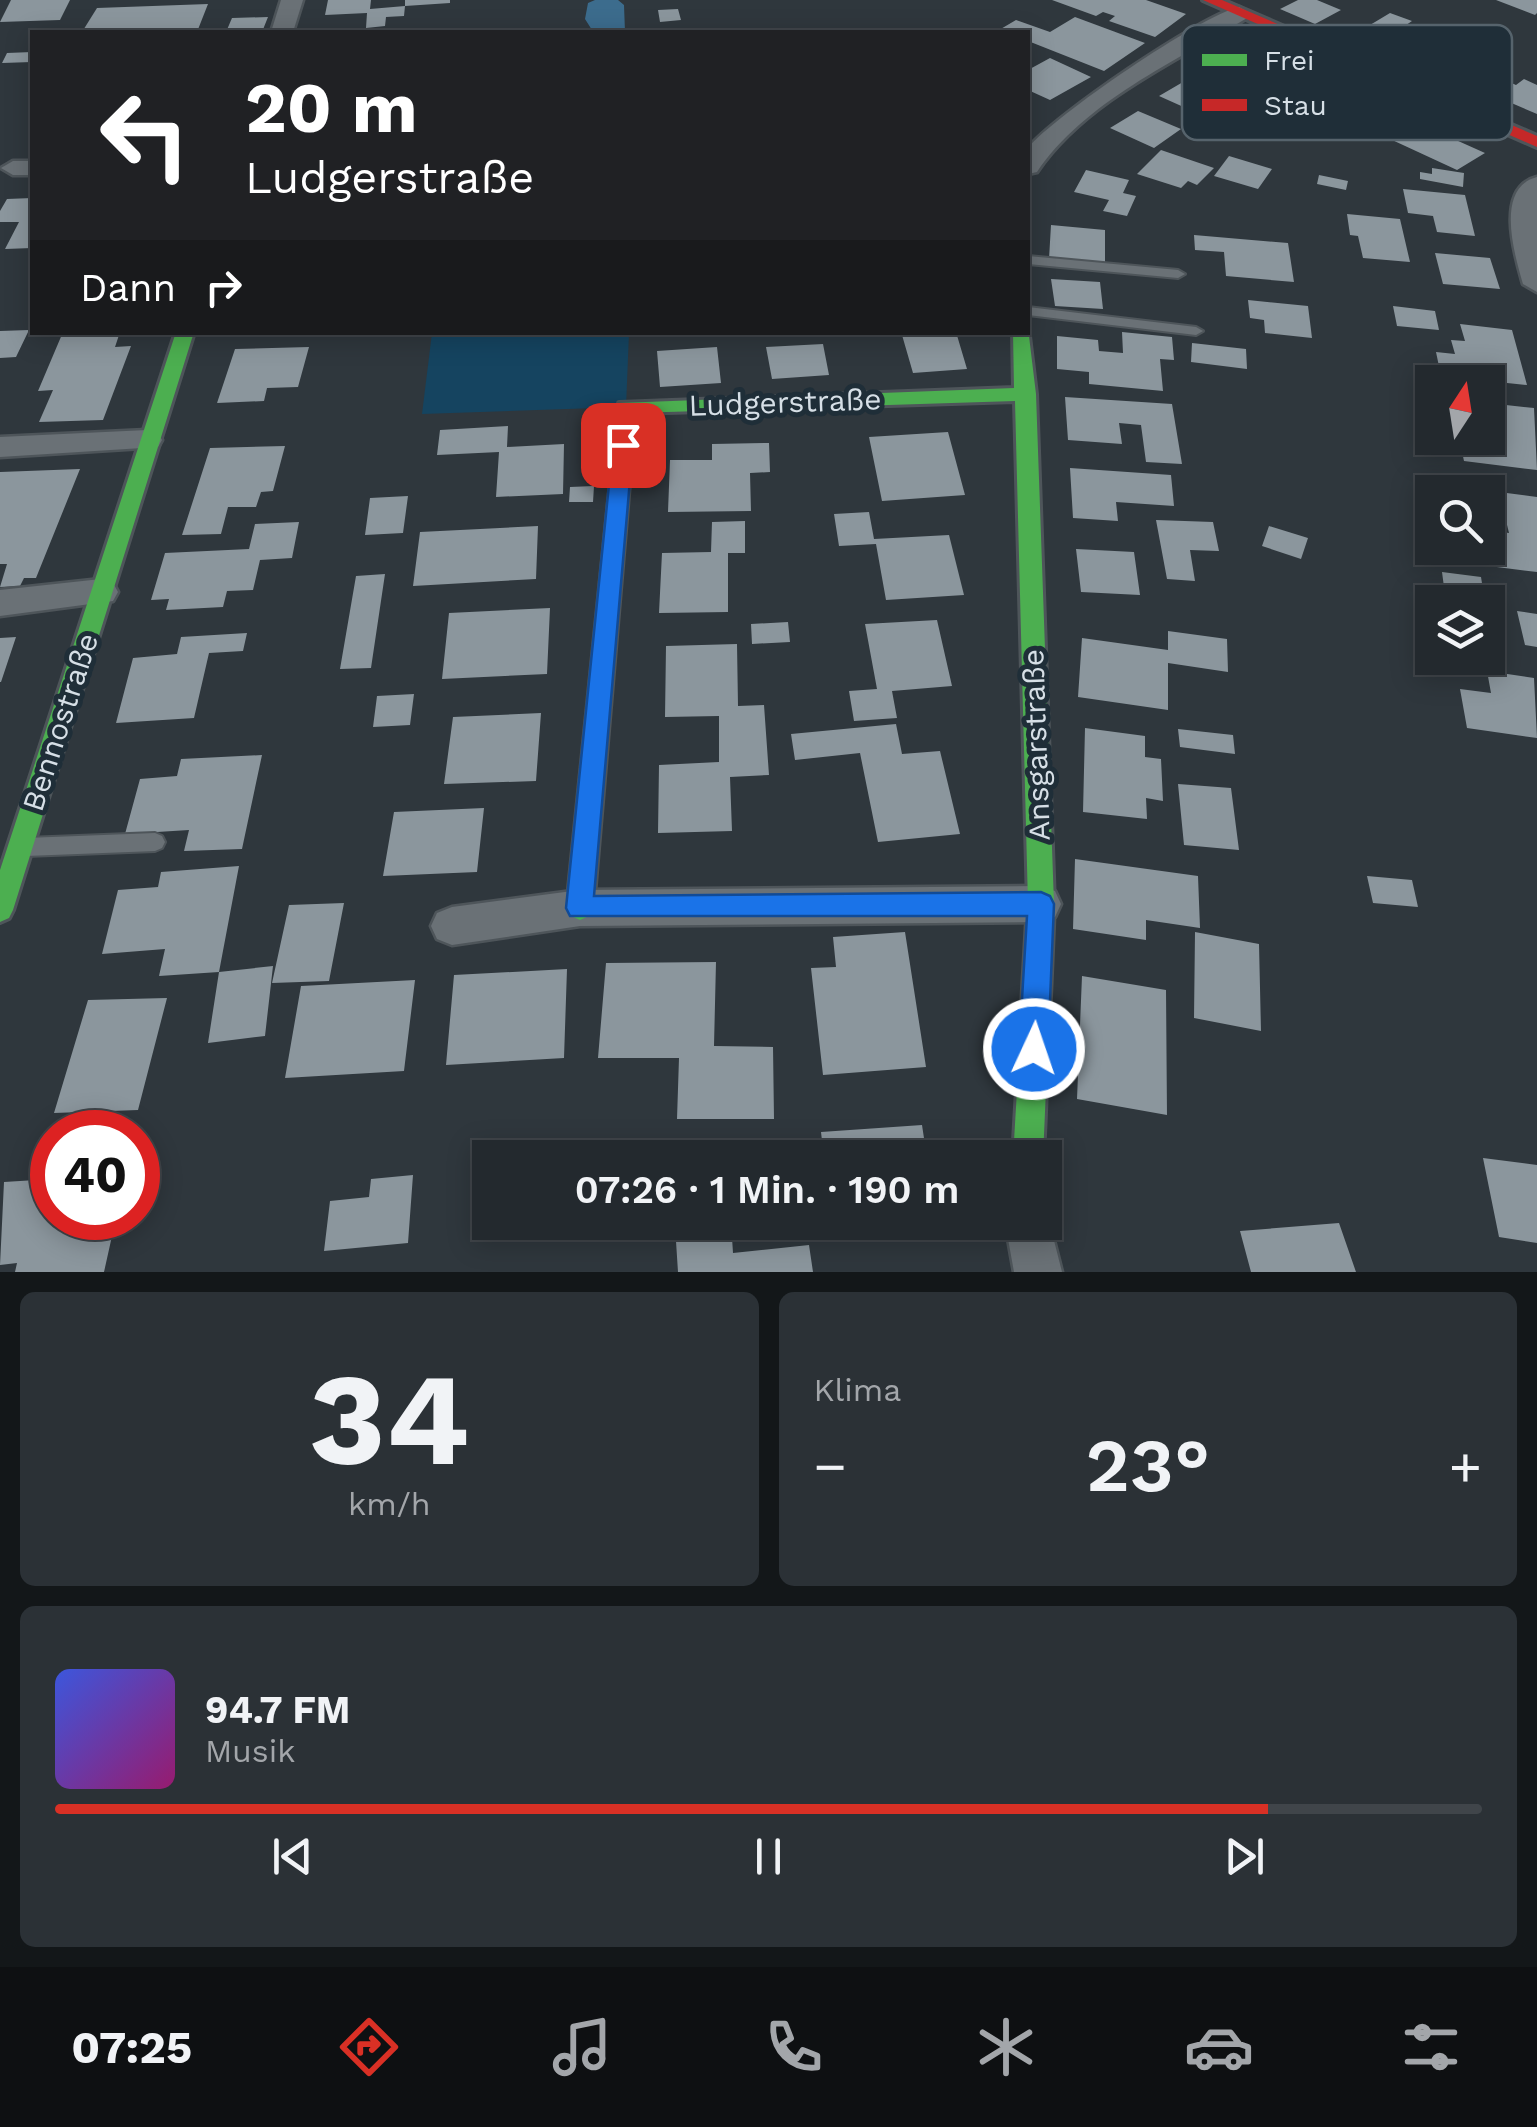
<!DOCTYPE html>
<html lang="de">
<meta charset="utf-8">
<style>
:root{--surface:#23292e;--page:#2b3136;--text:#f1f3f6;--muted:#a3a6aa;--line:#40454a;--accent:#d93025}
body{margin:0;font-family:"Work Sans",sans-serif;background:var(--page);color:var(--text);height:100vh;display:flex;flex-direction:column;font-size:38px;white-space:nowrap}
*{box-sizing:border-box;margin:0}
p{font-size:32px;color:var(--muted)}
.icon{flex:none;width:55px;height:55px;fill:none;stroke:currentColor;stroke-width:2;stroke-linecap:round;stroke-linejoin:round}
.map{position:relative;height:1272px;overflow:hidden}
.side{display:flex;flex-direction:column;gap:20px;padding:20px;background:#131719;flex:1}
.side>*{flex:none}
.top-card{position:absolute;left:30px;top:30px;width:1000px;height:305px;border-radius:0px;box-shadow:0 5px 25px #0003,0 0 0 2px var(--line);background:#202124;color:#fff;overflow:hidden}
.needle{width:65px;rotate:12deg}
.tools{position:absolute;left:1415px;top:365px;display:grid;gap:20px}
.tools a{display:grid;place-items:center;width:90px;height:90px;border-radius:0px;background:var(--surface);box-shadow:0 5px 25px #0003,0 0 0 2px var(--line);font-size:50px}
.speed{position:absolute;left:30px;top:1110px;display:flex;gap:20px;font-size:50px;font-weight:700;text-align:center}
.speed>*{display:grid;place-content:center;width:130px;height:130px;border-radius:50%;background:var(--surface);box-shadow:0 5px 25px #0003,0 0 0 2px var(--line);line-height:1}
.speed .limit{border:15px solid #d22;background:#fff;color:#111}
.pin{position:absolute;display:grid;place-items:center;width:85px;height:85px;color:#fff;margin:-42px;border-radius:20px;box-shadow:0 5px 15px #0006}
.me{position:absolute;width:110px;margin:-55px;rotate:3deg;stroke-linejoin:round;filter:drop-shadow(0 0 8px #0008)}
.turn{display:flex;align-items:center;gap:35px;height:210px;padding:0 50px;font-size:45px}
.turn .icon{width:130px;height:130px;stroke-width:2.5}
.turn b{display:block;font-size:70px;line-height:85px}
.then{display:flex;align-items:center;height:95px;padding:0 50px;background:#0003;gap:20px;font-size:38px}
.big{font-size:75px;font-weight:600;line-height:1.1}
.side .card{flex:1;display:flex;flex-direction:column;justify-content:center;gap:15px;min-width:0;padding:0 35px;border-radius:15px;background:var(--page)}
.side .dial{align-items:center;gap:0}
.dial b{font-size:130px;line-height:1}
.song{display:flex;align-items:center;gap:30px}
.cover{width:120px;height:120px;border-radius:15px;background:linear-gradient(135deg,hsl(230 70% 55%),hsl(320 70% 35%))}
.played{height:10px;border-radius:5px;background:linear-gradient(90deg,var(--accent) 85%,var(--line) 85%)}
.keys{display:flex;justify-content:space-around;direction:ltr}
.heat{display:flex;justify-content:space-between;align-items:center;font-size:55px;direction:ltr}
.side .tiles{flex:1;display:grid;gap:20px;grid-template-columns:1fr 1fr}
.card:last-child{grid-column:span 2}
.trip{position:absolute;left:472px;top:1140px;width:590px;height:100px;border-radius:0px;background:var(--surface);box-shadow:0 5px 25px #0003,0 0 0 2px var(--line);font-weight:600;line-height:100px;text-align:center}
.tab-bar{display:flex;height:160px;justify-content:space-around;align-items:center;background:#0e1012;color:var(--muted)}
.tab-bar .icon{width:70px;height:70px}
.tab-bar .current{color:var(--accent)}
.tab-bar b{font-size:45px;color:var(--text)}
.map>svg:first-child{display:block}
</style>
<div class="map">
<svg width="1537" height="1272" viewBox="0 0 1537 1272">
<rect width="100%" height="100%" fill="#2f373d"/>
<path fill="#154460" d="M 432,333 L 629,333 L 626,407 L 422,414 Z"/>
<path fill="#3c6c8d" d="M 595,0 L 618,0 L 624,5 L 625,32 L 583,32 L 592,30 L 585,19 L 588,3 Z"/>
<path fill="#8b969d" d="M 11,0 L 70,0 L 60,20 L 0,22 Z
M 328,0 L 371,0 L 370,9 L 405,6 L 404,16 L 386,17 L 385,26 L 366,28 L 367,13 L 325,15 Z
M 405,0 L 450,0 L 450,3 L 405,6 Z
M 1052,0 L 1146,0 L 1186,14 L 1155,37 L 1109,21 L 1115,16 L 1103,12 L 1096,16 Z
M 1298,0 L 1317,0 L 1341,10 L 1315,24 L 1280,9 Z
M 1496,0 L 1537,0 L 1537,13 L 1535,15 Z
M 208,4 L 197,32 L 82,32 L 97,8 Z
M 678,9 L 681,20 L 660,22 L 658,10 Z
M 1390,13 L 1412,21 L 1393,34 L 1370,25 Z
M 268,17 L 262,32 L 226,32 L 232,18 Z
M 1075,17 L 1145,43 L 1104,71 L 1028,41 L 1028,32 L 999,30 L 1016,20 L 1050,32 Z
M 32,52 L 32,62 L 2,63 L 7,53 Z
M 1050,58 L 1091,77 L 1050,100 L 1028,90 L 1028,70 Z
M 1493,75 L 1516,85 L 1524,79 L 1537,85 L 1537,114 L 1474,87 Z
M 1183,82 L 1204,91 L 1195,97 L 1201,100 L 1188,109 L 1159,96 Z
M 1138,111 L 1181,129 L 1154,148 L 1110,128 Z
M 1352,113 L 1371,121 L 1346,141 L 1327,133 Z
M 1418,123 L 1485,153 L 1457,170 L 1390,139 Z
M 1161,150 L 1214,168 L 1197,185 L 1188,181 L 1181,188 L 1137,174 Z
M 1229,156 L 1272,169 L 1258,189 L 1214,176 Z
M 1432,168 L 1464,173 L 1463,187 L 1420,179 L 1420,172 L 1432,174 Z
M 1086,170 L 1129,180 L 1123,193 L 1136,196 L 1127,216 L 1103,211 L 1109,200 L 1074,192 Z
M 1319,175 L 1348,181 L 1346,190 L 1317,184 Z
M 1403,189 L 1465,195 L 1475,236 L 1437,232 L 1433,216 L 1408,213 Z
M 32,198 L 32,248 L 5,249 L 19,222 L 0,222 L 0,211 L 7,199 Z
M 1347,214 L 1400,219 L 1410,262 L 1363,258 L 1358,236 L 1350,235 Z
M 1051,225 L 1105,230 L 1105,264 L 1049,259 Z
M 1194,235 L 1288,243 L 1294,282 L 1226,276 L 1224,252 L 1195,250 Z
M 1435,253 L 1490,258 L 1500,289 L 1443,284 Z
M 1051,279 L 1100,282 L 1103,309 L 1055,306 Z
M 1248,300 L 1308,306 L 1312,338 L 1265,333 L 1264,320 L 1250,318 Z
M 1393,306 L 1435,311 L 1439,330 L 1397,326 Z
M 1460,324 L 1512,330 L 1527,385 L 1441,376 L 1436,352 L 1455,354 L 1451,340 L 1465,341 Z
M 29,330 L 16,357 L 0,358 L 0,331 Z
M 63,332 L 120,332 L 115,347 L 131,346 L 103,420 L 39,422 L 53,390 L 38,391 Z
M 956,332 L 967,369 L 913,373 L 902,335 Z
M 1122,332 L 1172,337 L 1174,360 L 1160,359 L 1163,391 L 1089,384 L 1089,372 L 1057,369 L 1057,336 L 1098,340 L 1099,351 L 1123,353 Z
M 1192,343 L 1246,349 L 1247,369 L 1191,362 Z
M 823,344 L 829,375 L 772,379 L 766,347 Z
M 309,347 L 298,387 L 267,388 L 264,401 L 217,403 L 235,349 Z
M 717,347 L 721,383 L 660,387 L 657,351 Z
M 1415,385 L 1432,387 L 1432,404 L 1417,402 Z
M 1065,397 L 1172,404 L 1182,464 L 1146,462 L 1141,425 L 1119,423 L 1122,444 L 1068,440 Z
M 1488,403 L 1534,408 L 1537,470 L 1464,461 L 1459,438 L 1488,438 Z
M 508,426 L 507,447 L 564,444 L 563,494 L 496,497 L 499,452 L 437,455 L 440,430 Z
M 948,432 L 965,495 L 882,501 L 869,437 Z
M 769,443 L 770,472 L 750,473 L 751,511 L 668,512 L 670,460 L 712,460 L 712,444 Z
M 285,446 L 273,491 L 261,492 L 256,507 L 228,507 L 221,534 L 182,535 L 210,448 Z
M 1070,468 L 1171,475 L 1174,506 L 1116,502 L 1118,521 L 1073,518 Z
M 80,469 L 36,578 L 24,578 L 20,586 L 0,587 L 7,564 L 0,564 L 0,472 Z
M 1413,473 L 1471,481 L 1473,492 L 1432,492 L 1432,499 L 1416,497 Z
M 594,486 L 593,502 L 569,502 L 570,487 Z
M 1499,492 L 1537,497 L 1537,572 L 1489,566 L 1488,530 L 1509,533 Z
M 408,496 L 403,533 L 365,535 L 370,498 Z
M 869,512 L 874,539 L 949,535 L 964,595 L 886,600 L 876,544 L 839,546 L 834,514 Z
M 1156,520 L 1213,522 L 1219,551 L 1190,550 L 1195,581 L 1167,579 Z
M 745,521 L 745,553 L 728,553 L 728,612 L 659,613 L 662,553 L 711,552 L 712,522 Z
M 299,522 L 292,558 L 260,560 L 253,590 L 227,591 L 223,607 L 166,610 L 169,599 L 151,600 L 165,553 L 249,549 L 255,524 Z
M 538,526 L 536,579 L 413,586 L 420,532 Z
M 1269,526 L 1308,538 L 1301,559 L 1262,546 Z
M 1076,549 L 1134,552 L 1140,595 L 1081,592 Z
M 1442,572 L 1481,577 L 1485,602 L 1446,602 Z
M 385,574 L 371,668 L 340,669 L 356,576 Z
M 550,608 L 547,674 L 442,679 L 449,613 Z
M 1517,611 L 1537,614 L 1537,647 L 1525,645 Z
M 937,620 L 952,686 L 892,691 L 897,718 L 854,721 L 849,691 L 877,689 L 865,624 Z
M 788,622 L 790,642 L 752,644 L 751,624 Z
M 1168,631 L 1227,639 L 1228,672 L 1168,663 L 1168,710 L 1078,697 L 1082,638 L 1168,650 Z
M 247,633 L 243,651 L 209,653 L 194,718 L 116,723 L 133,658 L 177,654 L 181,637 Z
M 16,637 L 1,682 L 0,682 L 0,638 Z
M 737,644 L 738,706 L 764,705 L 769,775 L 730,777 L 732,831 L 658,833 L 659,765 L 719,762 L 719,716 L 665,717 L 666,646 Z
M 1487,671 L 1534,678 L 1537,738 L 1467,728 L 1460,689 L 1491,693 Z
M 414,694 L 410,725 L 373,727 L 377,696 Z
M 541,713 L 536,781 L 444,784 L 453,717 Z
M 896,724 L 902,754 L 940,751 L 960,834 L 878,842 L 860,753 L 795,760 L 791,734 Z
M 1085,728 L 1145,736 L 1145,757 L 1161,759 L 1163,801 L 1146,798 L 1147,819 L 1083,812 Z
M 1178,729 L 1233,735 L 1235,754 L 1180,747 Z
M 262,755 L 242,849 L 184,851 L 189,830 L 125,834 L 140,779 L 177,776 L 181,759 Z
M 1178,784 L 1231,788 L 1239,850 L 1184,845 Z
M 484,808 L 477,872 L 383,876 L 394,812 Z
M 1075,859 L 1198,876 L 1200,928 L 1146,920 L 1146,940 L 1073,929 Z
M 239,866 L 219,972 L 273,966 L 265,1036 L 208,1043 L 219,972 L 159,976 L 165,949 L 102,954 L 118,890 L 158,887 L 161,872 Z
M 1367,876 L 1412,880 L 1418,907 L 1373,903 Z
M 344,903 L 329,981 L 272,983 L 289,905 Z
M 905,932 L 926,1067 L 823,1075 L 811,968 L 836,967 L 833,937 Z
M 1195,932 L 1259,944 L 1261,1031 L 1194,1018 Z
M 716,962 L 714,1046 L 773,1047 L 774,1119 L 677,1119 L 679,1058 L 598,1058 L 606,963 Z
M 567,969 L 564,1058 L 446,1065 L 454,975 Z
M 1082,976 L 1166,990 L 1167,1115 L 1077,1099 Z
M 415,980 L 404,1071 L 285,1078 L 301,986 Z
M 167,998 L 138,1110 L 54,1113 L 88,1000 Z
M 922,1125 L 927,1158 L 824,1158 L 821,1132 Z
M 1483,1158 L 1537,1165 L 1537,1243 L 1499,1237 Z
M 413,1175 L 408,1243 L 324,1251 L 330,1201 L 369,1197 L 371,1179 Z
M 52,1179 L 52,1218 L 116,1218 L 104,1272 L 15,1272 L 17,1263 L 0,1265 L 4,1182 Z
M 731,1222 L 733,1253 L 809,1245 L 813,1272 L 678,1272 L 675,1226 Z
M 830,1222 L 937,1222 L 938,1233 L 832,1242 Z
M 1339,1223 L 1356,1272 L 1251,1272 L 1240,1231 Z"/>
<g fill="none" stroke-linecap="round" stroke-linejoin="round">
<defs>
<path id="lane" d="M 1028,256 L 1178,270 L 1185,274 L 1178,278 L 1028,264 Z
M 1028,307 L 1196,327 L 1203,331 L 1196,335 L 1028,315 Z
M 155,833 L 162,836 L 165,842 L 162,848 L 155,851 L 26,856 L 19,853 L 16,847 L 19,841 L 26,838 Z"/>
<path id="street" d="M 281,0 L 303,0 L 293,32 L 271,32 Z
M 1239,7 L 1250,13 L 1247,18 C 1176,61 1084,102 1037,172 L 1028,174 L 1028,148 C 1054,116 1200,16 1239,7 Z
M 32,161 L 32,175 L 13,175 L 1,168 L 13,161 Z
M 1537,177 L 1537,292 L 1523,284 C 1515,256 1494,188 1537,177 Z
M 147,430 L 158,433 L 162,440 L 158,447 L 0,457 L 0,437 Z
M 101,579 L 113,583 L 118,592 L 113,601 L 0,616 L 0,590 Z
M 1041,886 L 1055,891 L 1061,904 L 1055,917 L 1041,922 L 580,926 L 452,945 L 437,939 L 431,926 L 437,913 L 452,907 L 580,890 Z
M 1045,1205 L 1062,1272 L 1014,1272 L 1005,1222 L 1045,1222 Z"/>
<path id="fast" d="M 1028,328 L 1036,394 L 1054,904 L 1043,1158 L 1013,1158 L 1028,904 L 1015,401 L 635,413 L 593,908 L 589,916 L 580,920 L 571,916 L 567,908 L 619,403 L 1014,388 L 1013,332 L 1028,332 Z
M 176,332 L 194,332 L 13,910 L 9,918 L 0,922 L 0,870 Z"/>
<path id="jam" d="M 1203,0 L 1222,0 L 1537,136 L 1537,147 Z"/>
</defs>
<use href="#lane" stroke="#4e555a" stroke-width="4"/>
<use href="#street" stroke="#4e555a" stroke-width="5"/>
<use href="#fast" stroke="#4e555a" stroke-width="6"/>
<use href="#jam" stroke="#4e555a" stroke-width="6"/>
<use href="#lane" fill="#6a7176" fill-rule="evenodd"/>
<use href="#street" fill="#6a7176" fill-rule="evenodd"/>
<use href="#fast" fill="#4caf50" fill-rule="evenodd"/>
<use href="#jam" fill="#c62828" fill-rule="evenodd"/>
</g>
<path fill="#1a73e8" stroke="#114b97" stroke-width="2.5" d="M 623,438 L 633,445 L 594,896 L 1041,892 L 1050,896 L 1054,904 L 1048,1049 L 1044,1059 L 1034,1063 L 1023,1059 L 1019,1049 L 1027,916 L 570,916 L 566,908 L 613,445 Z"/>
<g text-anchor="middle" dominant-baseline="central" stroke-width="10" stroke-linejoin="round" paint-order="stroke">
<g font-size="30" fill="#d6dfe6" stroke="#1f2e38">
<text transform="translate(785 402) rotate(-2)">Ludgerstraße</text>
<text transform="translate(60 722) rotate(-72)">Bennostraße</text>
<text transform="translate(1036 745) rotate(-92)">Ansgarstraße</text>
</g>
</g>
<rect x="1182" y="25" width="330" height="115" rx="15" fill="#1f2e38" stroke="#56636c" stroke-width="2.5"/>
<rect x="1202" y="54" width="45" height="12" fill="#4caf50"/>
<rect x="1202" y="99" width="45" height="12" fill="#c62828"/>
<g font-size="28" fill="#d6dfe6">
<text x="1264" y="70">Frei</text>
<text x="1264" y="115">Stau</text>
</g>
</svg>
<div class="tools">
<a><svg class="needle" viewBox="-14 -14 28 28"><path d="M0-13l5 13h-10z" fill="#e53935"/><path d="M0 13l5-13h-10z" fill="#a3a6aa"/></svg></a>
<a><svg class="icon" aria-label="search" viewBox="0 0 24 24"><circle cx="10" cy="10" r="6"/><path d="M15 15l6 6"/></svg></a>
<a><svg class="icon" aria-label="layers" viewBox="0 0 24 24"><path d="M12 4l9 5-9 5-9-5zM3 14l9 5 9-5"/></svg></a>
</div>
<div class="speed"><div class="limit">40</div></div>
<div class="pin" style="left:623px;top:445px;background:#d93025"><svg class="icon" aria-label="arrive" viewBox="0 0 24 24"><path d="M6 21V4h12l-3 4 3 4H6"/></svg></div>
<svg class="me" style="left:1034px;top:1049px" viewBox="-20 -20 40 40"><circle r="17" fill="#1a73e8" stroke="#fff" stroke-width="3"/><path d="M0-11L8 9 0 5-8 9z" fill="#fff"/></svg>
<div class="trip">07:26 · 1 Min. · 190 m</div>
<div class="top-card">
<div class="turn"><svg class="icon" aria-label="left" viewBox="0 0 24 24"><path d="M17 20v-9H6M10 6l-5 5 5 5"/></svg><div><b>20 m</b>Ludgerstraße</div></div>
<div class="then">Dann<svg class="icon" aria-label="right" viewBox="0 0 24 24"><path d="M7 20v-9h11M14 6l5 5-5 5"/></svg></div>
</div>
</div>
<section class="side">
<div class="tiles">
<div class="card dial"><b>34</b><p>km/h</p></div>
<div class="card"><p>Klima</p>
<div class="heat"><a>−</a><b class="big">23°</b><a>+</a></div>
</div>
<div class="card">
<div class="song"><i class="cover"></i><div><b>94.7 FM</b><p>Musik</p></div></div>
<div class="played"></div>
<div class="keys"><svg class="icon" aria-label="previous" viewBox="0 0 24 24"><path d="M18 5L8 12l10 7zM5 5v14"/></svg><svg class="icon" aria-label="pause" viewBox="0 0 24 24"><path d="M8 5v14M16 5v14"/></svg><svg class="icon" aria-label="next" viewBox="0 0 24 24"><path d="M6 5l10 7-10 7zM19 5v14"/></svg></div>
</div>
</div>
</section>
<nav class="tab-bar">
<b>07:25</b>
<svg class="icon current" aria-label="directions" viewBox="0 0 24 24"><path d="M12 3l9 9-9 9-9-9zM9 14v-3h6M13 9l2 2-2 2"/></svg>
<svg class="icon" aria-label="music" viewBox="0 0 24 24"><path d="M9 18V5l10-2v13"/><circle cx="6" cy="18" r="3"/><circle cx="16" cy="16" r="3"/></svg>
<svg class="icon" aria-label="phone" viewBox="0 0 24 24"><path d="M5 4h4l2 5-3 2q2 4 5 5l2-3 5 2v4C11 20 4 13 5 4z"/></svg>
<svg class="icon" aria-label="climate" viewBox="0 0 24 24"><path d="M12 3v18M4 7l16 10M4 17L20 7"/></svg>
<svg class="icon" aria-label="car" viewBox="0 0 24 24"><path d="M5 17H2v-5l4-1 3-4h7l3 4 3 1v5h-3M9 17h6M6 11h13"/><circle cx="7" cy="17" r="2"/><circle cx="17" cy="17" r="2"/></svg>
<svg class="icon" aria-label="filters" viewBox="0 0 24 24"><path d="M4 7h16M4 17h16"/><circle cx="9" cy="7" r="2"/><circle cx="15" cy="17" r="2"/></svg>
</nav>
